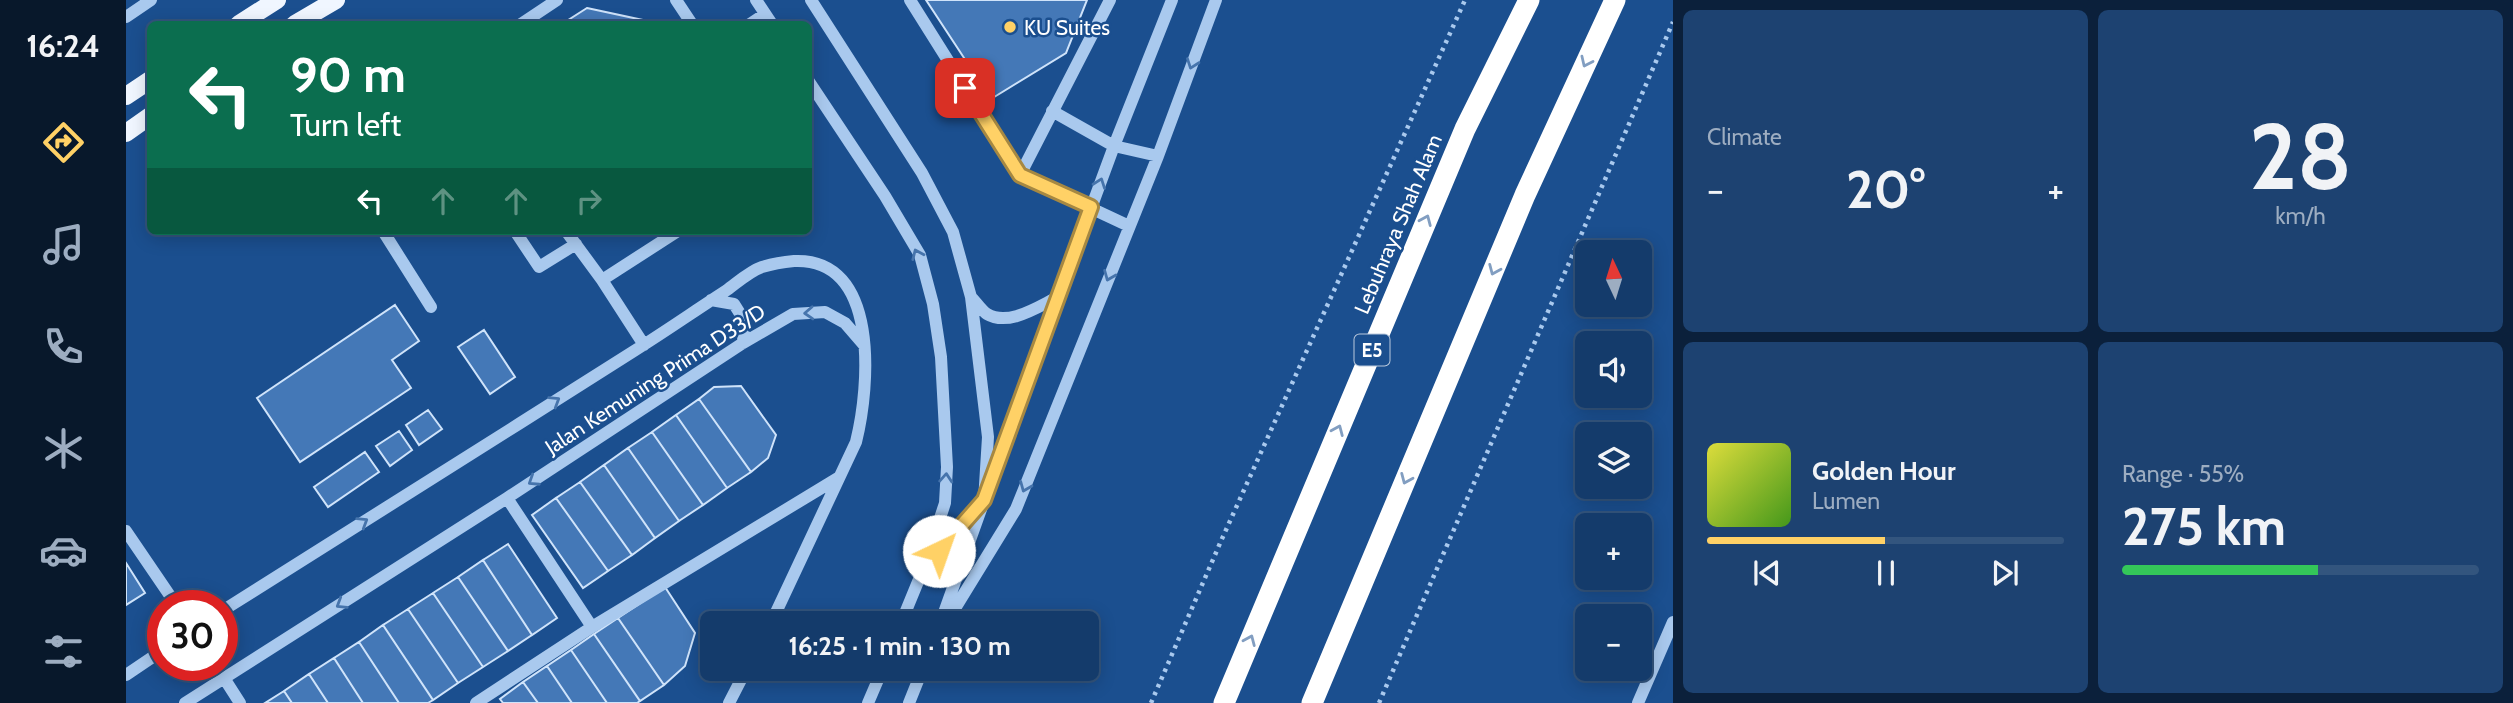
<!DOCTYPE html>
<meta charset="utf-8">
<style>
:root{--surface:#143b6b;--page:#1d4271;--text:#f1f3f6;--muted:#9dadc1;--line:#33557e;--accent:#ffd166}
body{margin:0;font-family:Cabin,sans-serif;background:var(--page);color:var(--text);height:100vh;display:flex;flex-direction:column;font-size:26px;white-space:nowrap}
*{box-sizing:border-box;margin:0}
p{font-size:23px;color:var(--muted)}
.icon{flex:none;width:38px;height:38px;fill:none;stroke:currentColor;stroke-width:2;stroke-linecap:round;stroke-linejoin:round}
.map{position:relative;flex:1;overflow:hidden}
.sheet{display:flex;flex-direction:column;gap:10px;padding:10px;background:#0b203b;width:840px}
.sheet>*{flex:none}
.top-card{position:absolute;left:21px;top:21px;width:665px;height:214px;border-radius:10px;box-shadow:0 4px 18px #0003,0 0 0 2px var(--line);background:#0b6e4f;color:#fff;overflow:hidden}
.needle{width:46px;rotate:356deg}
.controls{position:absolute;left:1449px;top:240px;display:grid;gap:14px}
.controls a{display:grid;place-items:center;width:77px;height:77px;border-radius:10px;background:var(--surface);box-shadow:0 4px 18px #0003,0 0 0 2px var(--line);font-size:35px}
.speed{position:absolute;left:21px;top:590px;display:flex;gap:14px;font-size:35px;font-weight:700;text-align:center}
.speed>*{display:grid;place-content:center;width:91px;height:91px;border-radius:50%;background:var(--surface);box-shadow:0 4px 18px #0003,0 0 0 2px var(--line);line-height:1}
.speed .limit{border:10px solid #d22;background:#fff;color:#111}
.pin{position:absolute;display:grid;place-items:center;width:60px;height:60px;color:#fff;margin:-30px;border-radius:14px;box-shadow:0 4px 10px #0006}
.me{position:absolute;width:77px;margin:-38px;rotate:42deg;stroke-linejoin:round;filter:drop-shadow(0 0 5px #0008)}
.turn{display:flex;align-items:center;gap:24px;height:147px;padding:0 28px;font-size:32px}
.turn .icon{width:91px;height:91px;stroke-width:2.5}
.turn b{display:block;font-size:49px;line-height:60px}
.lanes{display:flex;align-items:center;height:66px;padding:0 28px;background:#0003;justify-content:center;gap:35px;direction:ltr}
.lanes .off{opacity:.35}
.big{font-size:52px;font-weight:800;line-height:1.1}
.sheet .card{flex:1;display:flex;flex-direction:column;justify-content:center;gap:10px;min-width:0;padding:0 24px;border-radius:10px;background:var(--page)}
.sheet .dial{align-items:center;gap:0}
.dial b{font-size:91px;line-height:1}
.song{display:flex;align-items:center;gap:21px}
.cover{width:84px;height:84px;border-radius:10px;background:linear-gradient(135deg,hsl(60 70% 55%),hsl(100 70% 35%))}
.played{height:7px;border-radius:4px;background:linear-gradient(90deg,var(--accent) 50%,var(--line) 50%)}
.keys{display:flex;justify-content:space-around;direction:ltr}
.heat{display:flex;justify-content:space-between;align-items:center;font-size:38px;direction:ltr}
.charge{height:10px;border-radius:5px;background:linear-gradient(90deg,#34c759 55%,var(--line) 0)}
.sheet .tiles{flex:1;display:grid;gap:10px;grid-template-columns:repeat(2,1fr)}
.trip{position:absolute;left:574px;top:611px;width:399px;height:70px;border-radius:10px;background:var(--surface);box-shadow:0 4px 18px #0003,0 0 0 2px var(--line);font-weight:800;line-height:70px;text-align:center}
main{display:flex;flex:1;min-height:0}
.menu{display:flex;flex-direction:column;width:126px;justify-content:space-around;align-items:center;background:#08182b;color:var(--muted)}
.menu .icon{width:49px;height:49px}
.menu .current{color:var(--accent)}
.menu b{font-size:32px;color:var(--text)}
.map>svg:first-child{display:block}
</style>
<main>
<nav class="menu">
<b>16:24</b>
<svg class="icon current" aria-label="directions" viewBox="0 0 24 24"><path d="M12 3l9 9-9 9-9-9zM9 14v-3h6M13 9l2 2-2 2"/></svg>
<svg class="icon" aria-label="music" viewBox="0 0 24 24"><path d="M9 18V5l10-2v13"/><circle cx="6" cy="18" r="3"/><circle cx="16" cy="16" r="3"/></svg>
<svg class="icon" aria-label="phone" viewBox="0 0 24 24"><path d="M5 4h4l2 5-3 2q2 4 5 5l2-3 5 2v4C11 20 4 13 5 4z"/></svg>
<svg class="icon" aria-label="climate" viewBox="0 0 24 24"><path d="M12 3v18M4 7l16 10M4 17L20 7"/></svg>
<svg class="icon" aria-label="car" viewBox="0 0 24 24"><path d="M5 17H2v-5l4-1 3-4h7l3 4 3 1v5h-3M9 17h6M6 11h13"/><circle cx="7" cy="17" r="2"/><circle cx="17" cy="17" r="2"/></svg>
<svg class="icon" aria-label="filters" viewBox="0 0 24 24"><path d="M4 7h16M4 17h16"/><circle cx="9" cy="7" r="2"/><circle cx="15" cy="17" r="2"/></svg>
</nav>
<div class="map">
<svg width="1547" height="703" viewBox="0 0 1547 703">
<rect width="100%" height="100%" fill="#1b4f8f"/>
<path fill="#4478b7" stroke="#cfe3fa" stroke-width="2" d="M 800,0 L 961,0 L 940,53 L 865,99 Z
M 461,8 L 526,22 L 528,24 L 436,24 Z
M 269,305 L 293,341 L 266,360 L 285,388 L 174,462 L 131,398 Z
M 358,330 L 389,377 L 364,394 L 332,347 Z
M 615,386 L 650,435 L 642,458 L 625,472 L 573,399 L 588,387 Z
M 573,399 L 625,472 L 601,488 L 550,415 Z
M 302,410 L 316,429 L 293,445 L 280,425 Z
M 550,415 L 601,488 L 577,505 L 526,432 Z
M 273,431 L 286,450 L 264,466 L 250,446 Z
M 526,432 L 577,505 L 553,521 L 502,448 Z
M 502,448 L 553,521 L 529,538 L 478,465 Z
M 239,452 L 253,472 L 202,507 L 188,487 Z
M 478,465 L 529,538 L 506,555 L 454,482 Z
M 454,482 L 506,555 L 482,571 L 430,498 Z
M 430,498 L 482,571 L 457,588 L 406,515 Z
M 382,544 L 431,618 L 406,635 L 357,560 Z
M 357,560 L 406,635 L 382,651 L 332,577 Z
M 0,563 L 19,593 L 0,605 Z
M 332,577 L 382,651 L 357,667 L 307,593 Z
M 539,587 L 569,633 L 559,666 L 538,685 L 492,618 Z
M 307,593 L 357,667 L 332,683 L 282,609 Z
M 282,609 L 332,683 L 307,700 L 257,625 Z
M 492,618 L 538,685 L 514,701 L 468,634 Z
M 257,625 L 307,700 L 302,703 L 273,703 L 233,642 Z
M 468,634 L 514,701 L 511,703 L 481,703 L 445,650 Z
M 233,642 L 273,703 L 237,703 L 208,658 Z
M 445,650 L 481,703 L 446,703 L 421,666 Z
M 208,658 L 237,703 L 202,703 L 183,674 Z
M 421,666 L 446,703 L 412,703 L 397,682 Z
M 183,674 L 202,703 L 166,703 L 158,691 Z
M 397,682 L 412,703 L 377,703 L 374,699 Z
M 158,691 L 166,703 L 139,703 Z"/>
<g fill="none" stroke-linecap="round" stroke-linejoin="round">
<path stroke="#a9c9ee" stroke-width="4.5" stroke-dasharray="3.5 5" stroke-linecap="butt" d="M 1025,703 L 1095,541 L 1339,0
M 1253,703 L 1547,22"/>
<path stroke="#a9c9ee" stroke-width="12" d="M 550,0 L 566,24
M 630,0 L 646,24
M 685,0 L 796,173 L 827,232 L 845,297 L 862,437 L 858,501 L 815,621
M 784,0 L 894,175 L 1003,226
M 0,17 L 25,0
M 395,24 L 431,0
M 624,24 L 639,14
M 682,80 L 759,196 L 794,255 L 807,304 L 815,357 L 821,467 L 819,503 L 798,567 L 775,623
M 926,111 L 988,146 L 1032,156
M 894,175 L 984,0
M 257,231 L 305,307
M 389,231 L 413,267 L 450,244
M 440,231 L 476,280 L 552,231
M 476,280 L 518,345
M 845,297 C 850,302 856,311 861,314 C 883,327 913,306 932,297
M 585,300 L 608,304 L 618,320 L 617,343
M 863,485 L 988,146 L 1046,0
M 381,498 L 466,627
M 0,531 L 51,606
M 798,567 L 854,505
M 96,611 C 234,524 371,438 508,351 C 540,331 570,310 601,290 C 612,282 624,271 636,267 C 646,264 658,262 668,261 C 754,257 744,386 730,442 L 645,623
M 820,623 L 890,509 L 1032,156 L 1090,0
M 0,675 L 37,650
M 98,678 L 114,703
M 59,703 L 381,498 L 617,343 L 667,314 L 699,312 L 719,323 L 738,345
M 350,703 L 466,627 L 712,478
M 603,703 L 621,668
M 742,703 L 757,668
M 783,703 L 797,668
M 1512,703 L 1547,622"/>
<path stroke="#f0f6ff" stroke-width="18" d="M 113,24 L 151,0
M 169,24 L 210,0
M 0,96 L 24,80
M 0,133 L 24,116"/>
<path stroke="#fff" stroke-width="21" d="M 1098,703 L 1339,129 L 1403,0
M 1186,703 L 1399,195 L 1489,0"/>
</g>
<defs><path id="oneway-chevron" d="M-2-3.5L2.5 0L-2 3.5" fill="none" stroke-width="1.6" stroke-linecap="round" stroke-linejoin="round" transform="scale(1.75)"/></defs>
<g stroke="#829ec1">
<use href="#oneway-chevron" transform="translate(1460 62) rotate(115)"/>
<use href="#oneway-chevron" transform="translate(1300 220) rotate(-67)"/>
<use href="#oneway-chevron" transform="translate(1368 270) rotate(113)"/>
<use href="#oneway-chevron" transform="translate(1212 430) rotate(-67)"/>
<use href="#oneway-chevron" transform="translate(1280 479) rotate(113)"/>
<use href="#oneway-chevron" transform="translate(1124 640) rotate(-67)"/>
</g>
<g stroke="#4674ac">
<use href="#oneway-chevron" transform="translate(1066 64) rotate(110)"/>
<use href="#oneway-chevron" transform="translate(974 183) rotate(-70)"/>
<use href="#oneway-chevron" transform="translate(791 254) rotate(-114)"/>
<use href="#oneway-chevron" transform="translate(983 276) rotate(112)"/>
<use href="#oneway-chevron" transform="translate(683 313) rotate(177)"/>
<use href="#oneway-chevron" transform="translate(429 401) rotate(-32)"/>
<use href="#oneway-chevron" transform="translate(820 478) rotate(-86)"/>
<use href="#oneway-chevron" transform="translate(407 481) rotate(147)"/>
<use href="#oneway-chevron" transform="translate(899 487) rotate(112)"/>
<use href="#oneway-chevron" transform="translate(237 522) rotate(-32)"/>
<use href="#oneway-chevron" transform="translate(215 604) rotate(148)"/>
</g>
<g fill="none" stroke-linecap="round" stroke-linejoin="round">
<defs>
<path id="route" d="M 813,551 L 858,500 L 965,207 L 894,175 L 839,88"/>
</defs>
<use href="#route" stroke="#a68842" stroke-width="18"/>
<use href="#route" stroke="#ffd166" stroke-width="12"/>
</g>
<circle fill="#ffd166" stroke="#1b4f8f" stroke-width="2.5" cx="884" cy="27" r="7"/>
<g text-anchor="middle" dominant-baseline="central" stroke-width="5" stroke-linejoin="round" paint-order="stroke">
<rect fill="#1b4f8f" stroke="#bbcadd" stroke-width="2" x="1228.5" y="334.5" width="35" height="31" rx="5"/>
<g font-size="19" font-weight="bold" fill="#fff">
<text x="1246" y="350">E5</text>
</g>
<g font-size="21" fill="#fff" stroke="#1b4f8f" text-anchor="start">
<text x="898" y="27">KU Suites</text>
</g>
<g font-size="21" fill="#fff" stroke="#1b4f8f">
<text transform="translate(1272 224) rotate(-67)">Lebuhraya Shah Alam</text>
<text transform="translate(529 379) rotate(-33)">Jalan Kemuning Prima D33/D</text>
</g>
</g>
</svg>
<div class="controls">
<a><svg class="needle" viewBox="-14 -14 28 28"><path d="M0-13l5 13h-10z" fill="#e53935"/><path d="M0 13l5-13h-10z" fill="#9dadc1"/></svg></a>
<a><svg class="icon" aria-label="sound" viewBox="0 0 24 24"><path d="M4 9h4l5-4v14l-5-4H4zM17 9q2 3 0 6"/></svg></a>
<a><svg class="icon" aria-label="layers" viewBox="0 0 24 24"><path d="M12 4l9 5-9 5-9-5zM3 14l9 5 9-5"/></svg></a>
<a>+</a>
<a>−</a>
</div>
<div class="speed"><div class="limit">30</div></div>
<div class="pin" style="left:839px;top:88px;background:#d93025"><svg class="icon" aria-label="arrive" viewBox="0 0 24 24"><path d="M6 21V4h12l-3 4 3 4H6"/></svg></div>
<svg class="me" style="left:813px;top:551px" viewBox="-20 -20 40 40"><circle r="19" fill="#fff"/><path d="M0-13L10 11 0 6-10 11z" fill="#ffd166"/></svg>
<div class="trip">16:25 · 1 min · 130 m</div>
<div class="top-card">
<div class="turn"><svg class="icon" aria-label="left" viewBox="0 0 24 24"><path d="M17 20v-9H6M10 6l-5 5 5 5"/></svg><div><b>90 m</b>Turn left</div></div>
<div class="lanes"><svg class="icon" aria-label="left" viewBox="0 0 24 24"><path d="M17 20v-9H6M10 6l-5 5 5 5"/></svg><svg class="icon off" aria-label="ahead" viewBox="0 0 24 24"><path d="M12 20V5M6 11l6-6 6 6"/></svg><svg class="icon off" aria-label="ahead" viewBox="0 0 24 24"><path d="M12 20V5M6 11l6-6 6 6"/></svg><svg class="icon off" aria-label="right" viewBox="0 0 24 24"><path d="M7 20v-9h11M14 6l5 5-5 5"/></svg></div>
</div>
</div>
<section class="sheet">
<div class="tiles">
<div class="card"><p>Climate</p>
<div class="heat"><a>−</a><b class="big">20°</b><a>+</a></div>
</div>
<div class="card dial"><b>28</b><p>km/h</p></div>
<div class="card">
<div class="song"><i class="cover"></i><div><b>Golden Hour</b><p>Lumen</p></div></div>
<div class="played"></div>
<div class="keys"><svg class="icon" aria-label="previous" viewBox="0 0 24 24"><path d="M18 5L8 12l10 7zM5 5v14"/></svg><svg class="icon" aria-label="pause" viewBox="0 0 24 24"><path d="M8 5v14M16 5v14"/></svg><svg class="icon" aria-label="next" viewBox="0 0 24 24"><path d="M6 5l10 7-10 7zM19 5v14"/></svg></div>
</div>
<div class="card"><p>Range · 55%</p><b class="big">275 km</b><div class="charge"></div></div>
</div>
</section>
</main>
